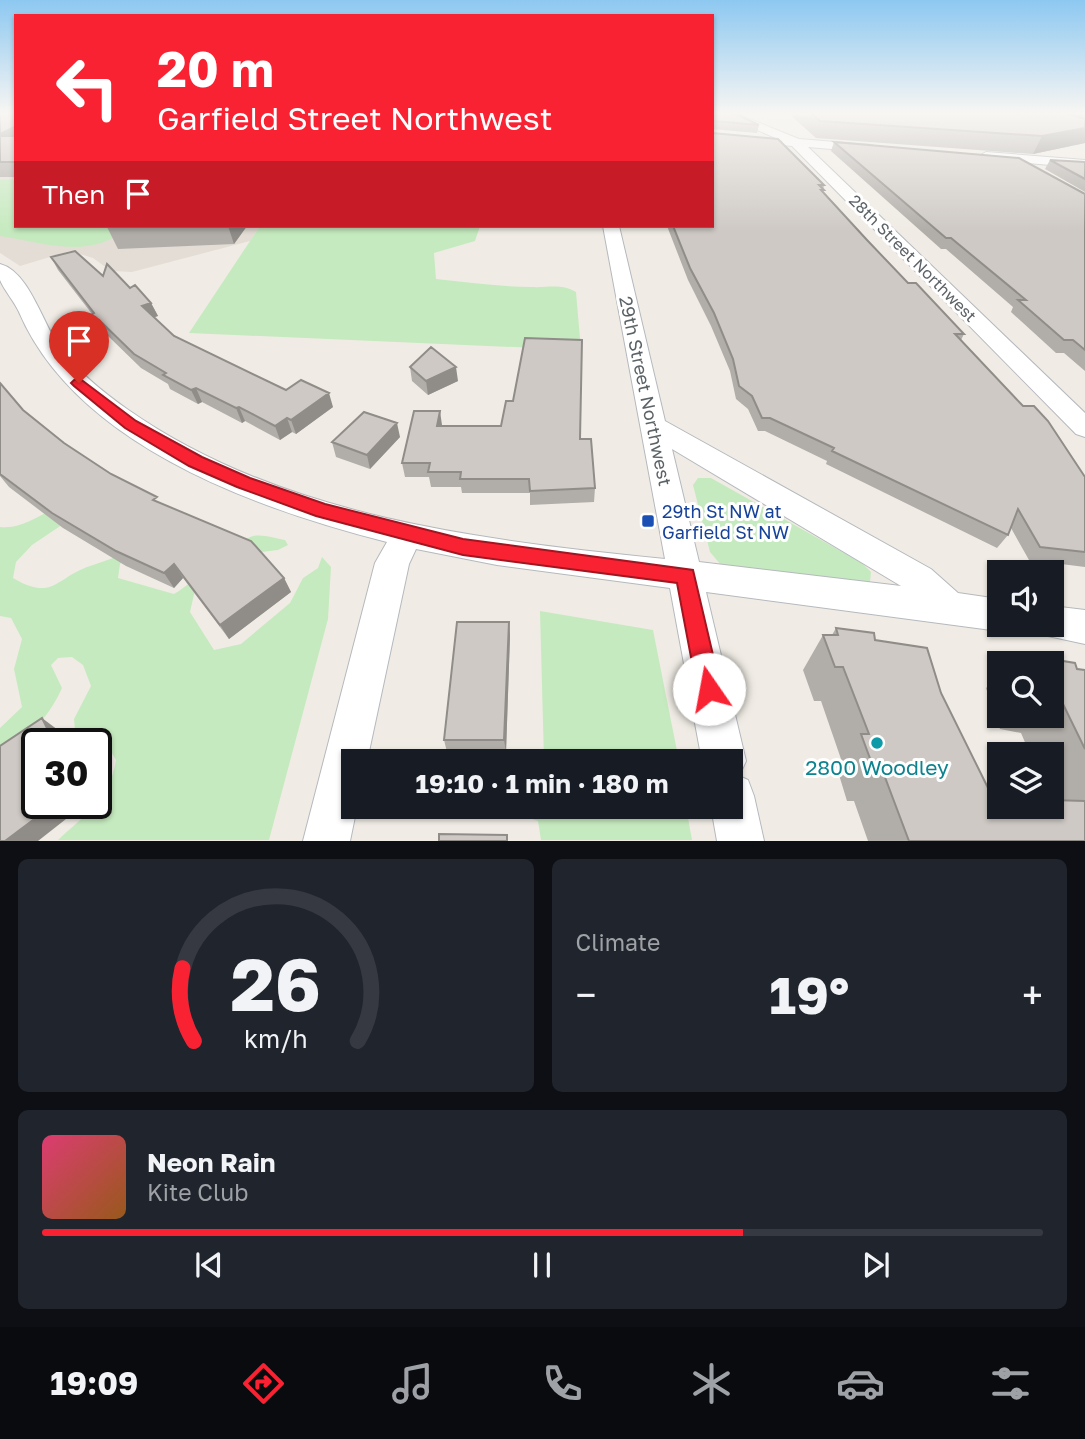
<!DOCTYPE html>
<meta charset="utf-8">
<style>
:root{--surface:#171b24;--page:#20242c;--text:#f1f3f6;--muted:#9ea1a6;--line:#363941;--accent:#f92233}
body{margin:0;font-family:"Golos Text",sans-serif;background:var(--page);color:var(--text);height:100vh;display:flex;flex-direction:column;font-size:26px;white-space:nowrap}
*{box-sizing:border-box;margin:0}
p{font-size:23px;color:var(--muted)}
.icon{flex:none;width:38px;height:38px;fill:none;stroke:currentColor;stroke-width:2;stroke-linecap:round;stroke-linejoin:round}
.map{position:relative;height:841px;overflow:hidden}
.sheet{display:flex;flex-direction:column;gap:18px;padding:18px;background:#0d0f14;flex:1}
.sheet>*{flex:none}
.banner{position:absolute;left:14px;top:14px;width:700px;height:214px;border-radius:0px;box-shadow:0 2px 5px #0004;background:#f92233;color:#fff;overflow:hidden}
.fabs{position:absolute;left:987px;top:560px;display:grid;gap:14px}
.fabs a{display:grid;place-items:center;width:77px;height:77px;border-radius:0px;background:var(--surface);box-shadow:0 2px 5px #0004;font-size:35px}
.speed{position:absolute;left:21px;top:728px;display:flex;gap:14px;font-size:35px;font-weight:700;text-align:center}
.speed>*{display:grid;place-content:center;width:91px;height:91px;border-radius:50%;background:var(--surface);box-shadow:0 2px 5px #0004;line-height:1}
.speed .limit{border:4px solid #111;border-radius:10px;background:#fff;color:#111}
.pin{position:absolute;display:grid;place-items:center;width:60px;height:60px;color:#fff;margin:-72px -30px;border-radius:50% 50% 50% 0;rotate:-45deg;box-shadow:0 0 7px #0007}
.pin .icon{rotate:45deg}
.me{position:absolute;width:77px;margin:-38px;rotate:348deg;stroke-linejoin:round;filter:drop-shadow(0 0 5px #0008)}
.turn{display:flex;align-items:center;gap:24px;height:147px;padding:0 28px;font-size:32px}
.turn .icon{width:91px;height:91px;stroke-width:2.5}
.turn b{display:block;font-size:49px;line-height:60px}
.then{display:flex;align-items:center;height:66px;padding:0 28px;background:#0003;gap:14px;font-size:26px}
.big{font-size:52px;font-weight:700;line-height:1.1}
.sheet .card{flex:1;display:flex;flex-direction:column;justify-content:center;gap:10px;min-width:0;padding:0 24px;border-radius:10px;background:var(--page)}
.sheet .dial{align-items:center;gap:0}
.dial svg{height:182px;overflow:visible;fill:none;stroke:var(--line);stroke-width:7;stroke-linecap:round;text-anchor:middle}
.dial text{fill:var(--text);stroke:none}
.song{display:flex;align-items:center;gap:21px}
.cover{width:84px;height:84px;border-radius:10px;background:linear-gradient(135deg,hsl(340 70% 55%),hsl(30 70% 35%))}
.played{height:7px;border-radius:4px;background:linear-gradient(90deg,var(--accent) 70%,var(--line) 70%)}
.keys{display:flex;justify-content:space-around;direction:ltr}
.heat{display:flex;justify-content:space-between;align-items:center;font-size:38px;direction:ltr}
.sheet .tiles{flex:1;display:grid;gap:18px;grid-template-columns:1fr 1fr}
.card:last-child{grid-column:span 2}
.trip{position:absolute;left:341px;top:749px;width:402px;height:70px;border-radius:0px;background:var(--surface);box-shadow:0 2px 5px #0004;font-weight:700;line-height:70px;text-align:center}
.menu{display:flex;height:112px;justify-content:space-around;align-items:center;background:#090b0e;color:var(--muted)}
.menu .icon{width:49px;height:49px}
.menu .active{color:var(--accent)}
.menu b{font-size:32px;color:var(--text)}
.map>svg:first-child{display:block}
</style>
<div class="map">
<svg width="1085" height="841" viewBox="0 0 1085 841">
<rect width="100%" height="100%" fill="#f0ece5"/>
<path fill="#e3ddd5" d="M 0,117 L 16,117 L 16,226 L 260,226 L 250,241 L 132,272 L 111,271 L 93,258 L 70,251 L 20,266 L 0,253 Z"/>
<path fill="#c6eabf" d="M 16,179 L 16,226 L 129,226 C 93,261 44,243 0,236 L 0,180 Z
M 260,226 L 480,226 L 475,241 L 434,253 L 436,279 C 468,282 500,287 532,287 C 547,288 561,283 576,292 L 581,350 L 189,333 Z
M 698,478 L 711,478 L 862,563 L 871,572 L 870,582 L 865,585 L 721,565 L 710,552 L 693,485 Z
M 108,494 L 32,545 L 16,562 L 13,578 C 54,602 56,577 90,566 C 106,561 121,555 137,548 L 120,564 L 118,578 L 174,594 C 195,582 236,540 253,536 C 262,534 276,538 285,540 L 288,545 L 278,550 L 254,553 L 195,590 L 190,612 L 214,650 L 241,644 L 290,603 L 303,578 L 318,568 L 322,557 L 331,567 L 328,619 L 269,840 L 58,840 C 86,814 110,799 116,760 L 110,750 L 75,730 L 74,719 L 91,686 L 83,665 L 72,657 L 58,658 L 51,665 L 62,688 C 47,721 29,735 0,756 L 0,728 L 22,707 L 14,669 L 22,639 L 11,618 L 0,616 L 0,527 C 24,529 37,515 58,508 C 75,503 91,499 108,494 Z
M 540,611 L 653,630 L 679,761 L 544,761 Z
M 502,807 L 686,807 L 692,840 L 541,840 L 538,821 L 502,809 Z"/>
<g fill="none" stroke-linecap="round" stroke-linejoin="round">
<defs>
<path id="minor" d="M 719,113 L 735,113 L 799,139 L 872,145 L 872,151 L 867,152 L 808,147 L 1085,413 L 1085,437 L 1076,434 L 792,146 L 783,145 L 782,141 Z
M 986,152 L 1085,160 L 1085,168 L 981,159 L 979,156 Z
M 603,226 L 619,226 L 665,421 L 931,569 L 958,593 L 999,599 L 999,625 L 1012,626 L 999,631 L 706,592 L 746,761 L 739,776 L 748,780 L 754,796 L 764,841 L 717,841 L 711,807 L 732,807 L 732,761 L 702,761 L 670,588 L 497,565 L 416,549 L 409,564 L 367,761 L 354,761 L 354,807 L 357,807 L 350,841 L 303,841 L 375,563 L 387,542 C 257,509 76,445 19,312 C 14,301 4,290 0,280 C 0,276 0,269 0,264 C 31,272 44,330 64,353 C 82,375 104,393 127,409 C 282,518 482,540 665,559 ZM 672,449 L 901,586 L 699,562 Z
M 1052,606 L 1085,610 L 1085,644 L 1039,634 L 1035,625 L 1052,625 Z"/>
</defs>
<use href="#minor" stroke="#b5b9bd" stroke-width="2"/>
<use href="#minor" fill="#fff" fill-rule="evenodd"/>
</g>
<path fill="#b1ada9" d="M 0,113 L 16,113 L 16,177 L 0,177 Z
M 712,113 L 759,125 L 757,133 L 712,129 Z
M 788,113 L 1085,113 L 1085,143 L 1033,154 L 816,138 Z
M 712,133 L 824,185 L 823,192 L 867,240 L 908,283 L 964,334 L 961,340 L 1085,477 L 1085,567 L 1029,560 L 1011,528 L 1008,535 L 997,548 L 826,464 L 827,461 L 765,431 L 758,431 L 748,409 L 736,399 L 730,371 L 711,326 L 688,280 L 667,226 L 712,226 Z
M 834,142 L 1085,194 L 1085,371 L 1064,353 L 1056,353 L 1011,312 L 1013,307 L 946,249 L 941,249 L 831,151 Z
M 1050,160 L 1085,162 L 1085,192 L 1045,169 Z
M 108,226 L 247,226 L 234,244 L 118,249 L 107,227 Z
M 51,257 L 103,276 L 130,288 L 151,303 L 158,316 L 154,317 L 174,336 L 286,390 L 333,407 L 296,434 L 292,432 L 280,440 L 245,421 L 242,423 L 202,402 L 198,404 L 170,389 L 168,384 L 141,368 L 106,334 L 95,337 L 92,314 L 58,270 Z
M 410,367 L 458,381 L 428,395 L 412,381 Z
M 0,383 L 23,410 L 64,443 L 111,474 L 284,578 L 291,592 L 229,639 L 183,578 L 174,588 L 126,566 L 63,528 L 9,487 L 0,476 Z
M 442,425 L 442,426 L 580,439 L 595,488 L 594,502 L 530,505 L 530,493 L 462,493 L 461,487 L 431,487 L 429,477 L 405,477 L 402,463 Z
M 400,437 L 370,469 L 336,457 L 332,442 Z
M 509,622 L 510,636 L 506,752 L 447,752 L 444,740 Z
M 836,628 L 875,640 L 941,693 L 994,800 L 1052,807 L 1052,754 L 1030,754 L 1021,733 L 1000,729 L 986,688 L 999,675 L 999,716 L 1052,716 L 1052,663 L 1011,663 L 1020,654 L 1085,670 L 1085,841 L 868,841 L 854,801 L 847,801 L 836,765 L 841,759 L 821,701 L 814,701 L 803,670 L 823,635 L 832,635 Z"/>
<path fill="#908d89" d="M 16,126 L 16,144 L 0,145 L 0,134 Z
M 1085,128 L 1085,143 L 1033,154 L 1042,136 Z
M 228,226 L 247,226 L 234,244 Z
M 151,303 L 158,316 L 149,319 L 142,306 Z
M 99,320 L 106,334 L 95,337 L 87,324 Z
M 456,367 L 458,381 L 428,395 L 426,381 Z
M 196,388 L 202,402 L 198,404 L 191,390 Z
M 329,393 L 333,407 L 296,434 L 291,420 Z
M 239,407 L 245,421 L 242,423 L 236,408 Z
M 440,411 L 442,425 L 439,441 L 437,426 Z
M 287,418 L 292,432 L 280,440 L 275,426 Z
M 397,423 L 400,437 L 370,469 L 367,455 Z
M 174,564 L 183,578 L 174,588 L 164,573 Z
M 284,578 L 291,592 L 229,639 L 220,625 Z
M 509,622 L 510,636 L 506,752 L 504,740 Z
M 42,718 L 58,730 L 65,744 L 55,744 Z
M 51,803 L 83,803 L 65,817 L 66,819 L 38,841 L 5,841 Z"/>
<path fill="#cec9c4" stroke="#908d89" stroke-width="2" d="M 0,113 L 16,113 L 16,126 L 0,134 Z
M 712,113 L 734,113 L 759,125 L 714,121 L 712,122 Z
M 811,113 L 1065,113 L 1085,119 L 1085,128 L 1042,136 L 820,121 Z
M 712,133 L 778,139 L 824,185 L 819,185 L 824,190 L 821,190 L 867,240 L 908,283 L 916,283 L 964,334 L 955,334 L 1023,406 L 1034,406 L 1048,421 L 1085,477 L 1085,552 L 1040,547 L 1018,509 L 1008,535 L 832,451 L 834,448 L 770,418 L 762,418 L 752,396 L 739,386 L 733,359 L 714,313 L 690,268 L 673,226 L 712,226 Z
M 0,136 L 16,136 L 16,162 L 0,162 Z
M 834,142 L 1019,158 L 1085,194 L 1085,350 L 1073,340 L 1064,340 L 1018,300 L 1026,300 L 951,238 L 946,238 Z
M 1050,160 L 1085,162 L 1085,179 Z
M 108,226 L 141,226 L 107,227 Z
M 75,251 L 103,276 L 107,264 L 130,288 L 135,285 L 151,303 L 142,306 L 174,336 L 286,390 L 301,380 L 329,393 L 291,420 L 287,418 L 275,426 L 239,407 L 236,408 L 196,388 L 191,390 L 163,375 L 166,373 L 134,354 L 99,320 L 87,324 L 85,319 L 94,313 L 51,257 Z
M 525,338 L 582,340 L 580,439 L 591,439 L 595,488 L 530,491 L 529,479 L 460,479 L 461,472 L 428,472 L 430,463 L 402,463 L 414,411 L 440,411 L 437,426 L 501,426 L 506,401 L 513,401 Z
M 431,347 L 456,367 L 426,381 L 410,367 Z
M 0,383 L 23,410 L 64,443 L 111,474 L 157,497 L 153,500 L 251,541 L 284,578 L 220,625 L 174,564 L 164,573 L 116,551 L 52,513 L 0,474 Z
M 364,412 L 397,423 L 367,455 L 332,442 Z
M 457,622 L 509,622 L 504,740 L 444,740 Z
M 836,628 L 874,633 L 875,640 L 927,648 L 941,693 L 994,800 L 999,800 L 999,807 L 1052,807 L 1052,800 L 1085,801 L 1085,841 L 909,841 L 883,772 L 875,772 L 861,734 L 869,734 L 843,667 L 835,667 L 823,635 L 838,635 Z
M 1020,654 L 1075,663 L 1077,669 L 1085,670 L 1085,749 L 1061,700 L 1052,699 L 1052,663 L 1024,663 Z
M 42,718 L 55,744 L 37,744 L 37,803 L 51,803 L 47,806 L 49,808 L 5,841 L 0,841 L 0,746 Z
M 439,834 L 507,835 L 507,841 L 439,841 Z"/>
<linearGradient id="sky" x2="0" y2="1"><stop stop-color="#8dc8f1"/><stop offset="0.49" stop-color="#f8f6f3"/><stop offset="1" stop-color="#f8f6f3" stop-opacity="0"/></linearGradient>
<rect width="1085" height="231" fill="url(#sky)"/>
<path fill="#f92233" stroke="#a21621" stroke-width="2" d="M 79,378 L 136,421 L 202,457 L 250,478 L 325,504 L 463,539 L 693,570 L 721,689 L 718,698 L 709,701 L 701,698 L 697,689 L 677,583 L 463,555 L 316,516 L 237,487 L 189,466 L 125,428 L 74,386 L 71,383 L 74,380 Z"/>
<rect fill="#1a4fb4" stroke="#fff" stroke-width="2.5" x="641" y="514" width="14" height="14" rx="3.5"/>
<circle fill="#0f9aa8" stroke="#fff" stroke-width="2.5" cx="877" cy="743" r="7"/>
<g text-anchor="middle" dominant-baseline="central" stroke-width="6" stroke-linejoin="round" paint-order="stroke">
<g font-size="16" fill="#5c6367" stroke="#fff">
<text transform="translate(913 258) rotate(45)">28th Street Northwest</text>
</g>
<g font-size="18" fill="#5c6367" stroke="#fff">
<text transform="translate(646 391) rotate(78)">29th Street Northwest</text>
</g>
<g font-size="18" fill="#164399" stroke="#fff" text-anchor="start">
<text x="662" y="511">29th St NW at<tspan x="662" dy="21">Garfield St NW</tspan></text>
</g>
<g font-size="21" fill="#0d838f" stroke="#fff">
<text x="877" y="767">2800 Woodley</text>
</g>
</g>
</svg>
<div class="fabs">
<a><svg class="icon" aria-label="sound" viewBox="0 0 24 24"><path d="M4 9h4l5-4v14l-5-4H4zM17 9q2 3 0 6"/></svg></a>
<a><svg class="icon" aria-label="search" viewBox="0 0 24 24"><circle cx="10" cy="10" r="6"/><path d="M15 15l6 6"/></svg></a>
<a><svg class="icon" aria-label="layers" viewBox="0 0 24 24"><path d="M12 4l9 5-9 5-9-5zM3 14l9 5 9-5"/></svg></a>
</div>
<div class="speed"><div class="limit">30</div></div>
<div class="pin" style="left:79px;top:383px;background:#d93025"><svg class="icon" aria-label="arrive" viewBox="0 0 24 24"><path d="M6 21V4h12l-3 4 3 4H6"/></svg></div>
<svg class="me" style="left:709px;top:689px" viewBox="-20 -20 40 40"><circle r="19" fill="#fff"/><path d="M0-13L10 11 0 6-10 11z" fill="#f92233"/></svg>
<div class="trip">19:10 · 1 min · 180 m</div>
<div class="banner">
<div class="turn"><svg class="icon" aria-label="left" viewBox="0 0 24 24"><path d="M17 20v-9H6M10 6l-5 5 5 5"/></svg><div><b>20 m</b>Garfield Street Northwest</div></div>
<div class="then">Then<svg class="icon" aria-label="arrive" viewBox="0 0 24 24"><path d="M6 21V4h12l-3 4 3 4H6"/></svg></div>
</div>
</div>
<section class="sheet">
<div class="tiles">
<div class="card dial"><svg viewBox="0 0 100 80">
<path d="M14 69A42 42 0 1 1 86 69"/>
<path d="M14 69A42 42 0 0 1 9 37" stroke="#f92233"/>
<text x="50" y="56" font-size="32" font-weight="700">26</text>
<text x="50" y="72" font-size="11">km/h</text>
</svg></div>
<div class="card"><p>Climate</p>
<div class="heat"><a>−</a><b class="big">19°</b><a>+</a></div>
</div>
<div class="card">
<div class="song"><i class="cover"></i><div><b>Neon Rain</b><p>Kite Club</p></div></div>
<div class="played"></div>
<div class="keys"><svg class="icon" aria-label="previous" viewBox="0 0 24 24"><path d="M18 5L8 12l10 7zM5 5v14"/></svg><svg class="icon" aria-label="pause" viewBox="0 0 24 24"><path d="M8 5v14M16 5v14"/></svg><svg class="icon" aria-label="next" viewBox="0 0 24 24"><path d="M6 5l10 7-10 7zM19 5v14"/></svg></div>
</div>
</div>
</section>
<nav class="menu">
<b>19:09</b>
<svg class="icon active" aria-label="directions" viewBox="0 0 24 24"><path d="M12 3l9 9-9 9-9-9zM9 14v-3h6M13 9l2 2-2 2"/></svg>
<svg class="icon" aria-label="music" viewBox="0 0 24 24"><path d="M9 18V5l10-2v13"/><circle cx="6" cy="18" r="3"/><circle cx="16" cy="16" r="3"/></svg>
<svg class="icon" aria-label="phone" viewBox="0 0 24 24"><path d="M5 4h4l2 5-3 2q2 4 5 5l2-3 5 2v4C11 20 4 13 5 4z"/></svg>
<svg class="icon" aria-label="climate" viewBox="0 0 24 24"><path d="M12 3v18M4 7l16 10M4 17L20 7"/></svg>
<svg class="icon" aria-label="car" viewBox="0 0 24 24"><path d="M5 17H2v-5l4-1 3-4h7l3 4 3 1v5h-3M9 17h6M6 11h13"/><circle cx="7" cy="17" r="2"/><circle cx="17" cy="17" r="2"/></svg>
<svg class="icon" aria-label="filters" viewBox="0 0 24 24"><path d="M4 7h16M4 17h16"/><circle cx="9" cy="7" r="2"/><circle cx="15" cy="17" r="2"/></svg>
</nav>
